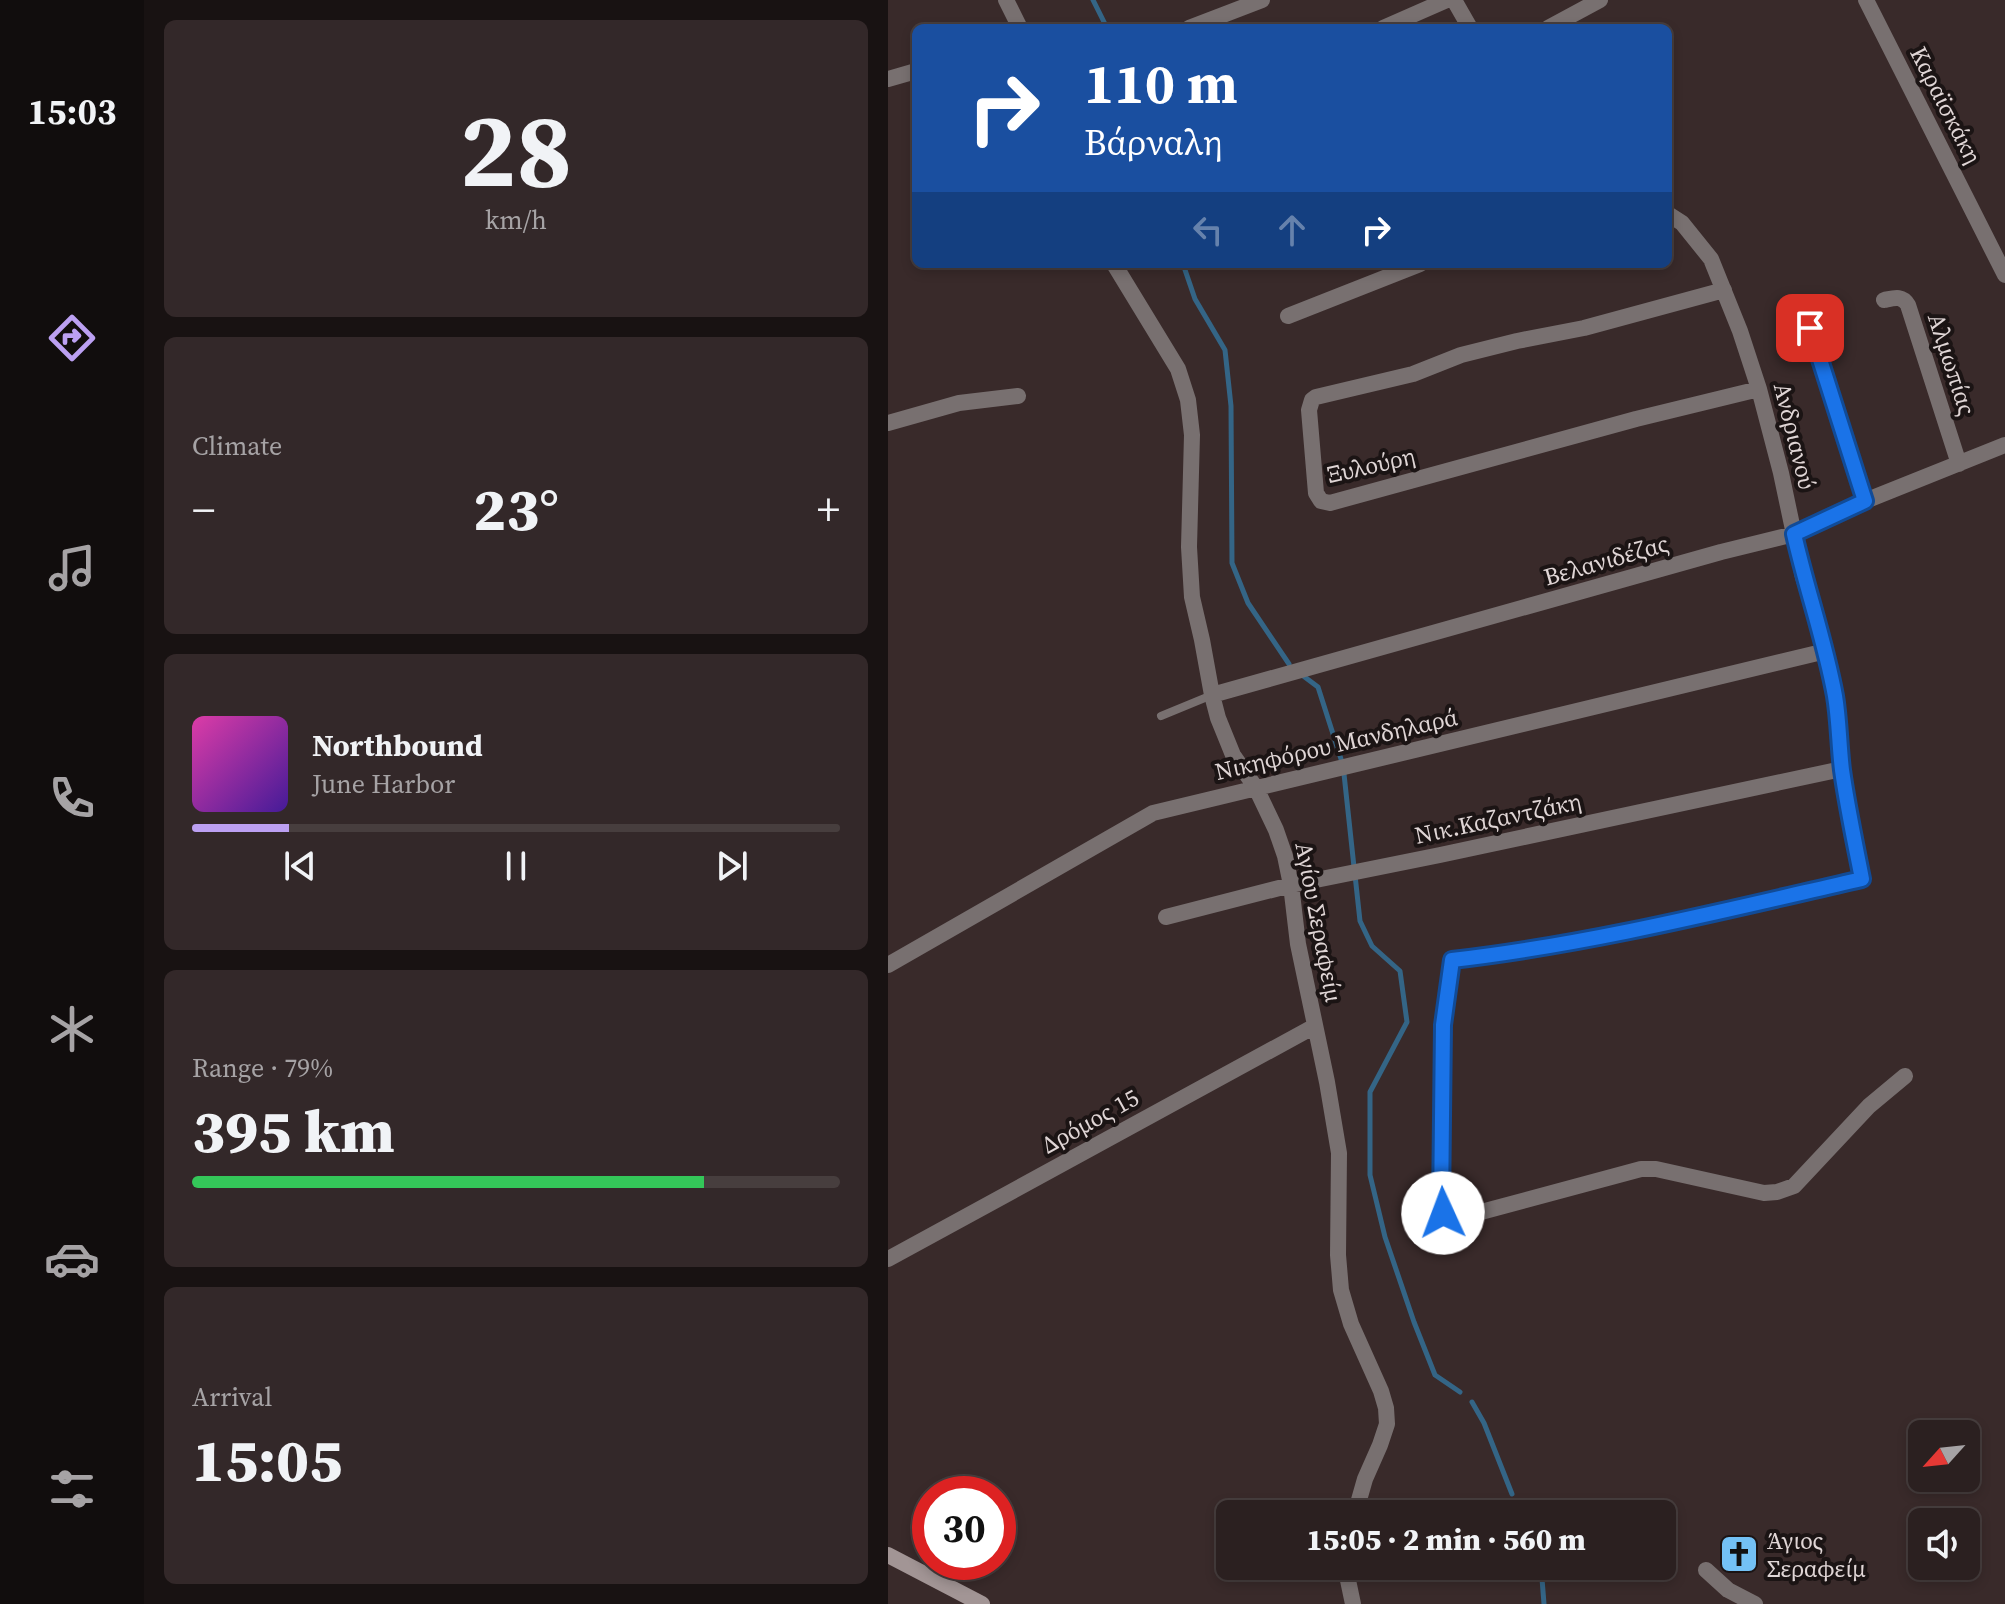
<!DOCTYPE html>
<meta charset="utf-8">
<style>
:root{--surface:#2b2020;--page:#332829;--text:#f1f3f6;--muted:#a6a3a5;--line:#473e3e;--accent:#bca0f2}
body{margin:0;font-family:"Source Serif 4",serif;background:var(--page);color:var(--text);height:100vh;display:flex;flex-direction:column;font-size:30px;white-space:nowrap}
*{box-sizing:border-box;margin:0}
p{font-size:26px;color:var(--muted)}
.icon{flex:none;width:44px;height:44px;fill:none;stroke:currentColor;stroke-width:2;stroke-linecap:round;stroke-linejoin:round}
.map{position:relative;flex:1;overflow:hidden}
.side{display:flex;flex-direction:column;gap:20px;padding:20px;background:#181212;width:744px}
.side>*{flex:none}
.banner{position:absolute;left:24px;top:24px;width:760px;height:244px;border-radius:12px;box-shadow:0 4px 12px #0003,0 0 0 2px var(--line);background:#1a4fa0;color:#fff;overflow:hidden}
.needle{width:52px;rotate:243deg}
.buttons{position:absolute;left:1020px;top:1420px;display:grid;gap:16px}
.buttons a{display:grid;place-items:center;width:72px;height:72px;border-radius:12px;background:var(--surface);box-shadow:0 4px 12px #0003,0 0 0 2px var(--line);font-size:40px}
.speed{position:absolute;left:24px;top:1476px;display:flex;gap:16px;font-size:40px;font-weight:700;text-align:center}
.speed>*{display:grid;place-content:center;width:104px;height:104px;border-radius:50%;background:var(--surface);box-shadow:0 4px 12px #0003,0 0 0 2px var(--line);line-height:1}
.speed .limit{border:12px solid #d22;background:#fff;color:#111}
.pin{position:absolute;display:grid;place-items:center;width:68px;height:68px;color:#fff;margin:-34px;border-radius:16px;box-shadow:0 4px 12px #0006}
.me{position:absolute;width:88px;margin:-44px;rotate:358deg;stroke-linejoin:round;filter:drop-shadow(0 0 6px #0008)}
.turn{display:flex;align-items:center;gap:28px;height:168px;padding:0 40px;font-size:36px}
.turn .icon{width:104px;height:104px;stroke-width:2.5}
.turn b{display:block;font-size:56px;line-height:68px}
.lanes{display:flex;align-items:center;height:76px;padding:0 40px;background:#0003;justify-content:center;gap:40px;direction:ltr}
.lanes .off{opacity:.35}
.big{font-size:60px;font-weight:800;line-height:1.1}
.side .widget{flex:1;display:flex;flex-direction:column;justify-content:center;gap:12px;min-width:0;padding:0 28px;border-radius:12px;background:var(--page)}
.side .dial{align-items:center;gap:0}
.dial b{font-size:104px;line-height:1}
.song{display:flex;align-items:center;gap:24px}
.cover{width:96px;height:96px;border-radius:12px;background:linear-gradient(135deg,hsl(320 70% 55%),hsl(260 70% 35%))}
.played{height:8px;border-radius:4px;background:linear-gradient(90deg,var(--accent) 15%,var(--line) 15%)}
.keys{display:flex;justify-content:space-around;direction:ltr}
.heat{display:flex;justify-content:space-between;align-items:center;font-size:44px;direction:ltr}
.charge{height:12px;border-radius:6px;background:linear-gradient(90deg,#34c759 79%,var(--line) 0)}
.trip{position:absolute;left:328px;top:1500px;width:460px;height:80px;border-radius:12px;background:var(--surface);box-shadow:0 4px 12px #0003,0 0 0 2px var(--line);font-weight:800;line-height:80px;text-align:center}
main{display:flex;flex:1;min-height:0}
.tabs{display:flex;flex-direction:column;width:144px;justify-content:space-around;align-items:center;background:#110d0d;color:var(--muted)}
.tabs .icon{width:56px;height:56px}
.tabs .current{color:var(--accent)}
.tabs b{font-size:36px;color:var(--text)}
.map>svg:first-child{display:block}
</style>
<main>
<nav class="tabs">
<b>15:03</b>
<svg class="icon current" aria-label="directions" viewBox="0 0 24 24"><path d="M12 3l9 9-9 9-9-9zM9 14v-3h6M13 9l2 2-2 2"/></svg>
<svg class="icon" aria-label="music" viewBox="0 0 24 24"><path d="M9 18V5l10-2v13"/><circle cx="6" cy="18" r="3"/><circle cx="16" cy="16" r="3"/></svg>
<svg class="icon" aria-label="phone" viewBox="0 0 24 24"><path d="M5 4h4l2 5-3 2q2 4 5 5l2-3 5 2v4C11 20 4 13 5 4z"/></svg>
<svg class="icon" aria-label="climate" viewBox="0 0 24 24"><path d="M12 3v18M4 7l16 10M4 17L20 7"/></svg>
<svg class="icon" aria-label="car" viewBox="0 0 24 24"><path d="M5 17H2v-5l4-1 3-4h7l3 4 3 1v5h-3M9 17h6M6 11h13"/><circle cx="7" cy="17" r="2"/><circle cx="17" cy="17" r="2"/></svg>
<svg class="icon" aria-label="filters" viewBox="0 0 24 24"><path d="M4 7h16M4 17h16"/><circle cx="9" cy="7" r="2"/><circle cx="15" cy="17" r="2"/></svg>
</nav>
<section class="side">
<div class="widget dial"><b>28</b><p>km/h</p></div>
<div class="widget"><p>Climate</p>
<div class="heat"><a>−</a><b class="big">23°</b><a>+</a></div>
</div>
<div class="widget">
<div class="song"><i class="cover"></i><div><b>Northbound</b><p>June Harbor</p></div></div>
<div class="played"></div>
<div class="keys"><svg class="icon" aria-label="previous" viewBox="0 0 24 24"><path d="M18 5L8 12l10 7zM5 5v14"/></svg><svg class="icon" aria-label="pause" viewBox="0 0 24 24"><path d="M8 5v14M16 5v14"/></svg><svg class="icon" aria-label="next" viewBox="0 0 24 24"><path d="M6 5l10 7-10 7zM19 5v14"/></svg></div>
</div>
<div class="widget"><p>Range · 79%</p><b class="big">395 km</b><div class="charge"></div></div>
<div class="widget"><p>Arrival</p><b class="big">15:05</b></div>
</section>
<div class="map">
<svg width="1117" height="1604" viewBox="0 0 1117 1604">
<rect width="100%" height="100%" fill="#392a2a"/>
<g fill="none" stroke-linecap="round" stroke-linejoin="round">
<path stroke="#346586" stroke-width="5" d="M 205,0 L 219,28
M 295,264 L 307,299 L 337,350 L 343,406 L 344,563 L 360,603 L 401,664
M 414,675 L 430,687 L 453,759
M 456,774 L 466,867
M 467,875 L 472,921 L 484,946 L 512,971 L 519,1022 L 482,1092 L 482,1175 L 497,1237 L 526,1322 L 547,1375 L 572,1392
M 584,1402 L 596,1423 L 624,1494
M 631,1509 L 633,1514
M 653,1566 L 656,1604"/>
</g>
<path fill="#834c4f" d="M 853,1546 L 857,1558 L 849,1561 L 845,1549 Z"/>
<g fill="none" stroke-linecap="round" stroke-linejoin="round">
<path stroke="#787070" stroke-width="8" d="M 273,716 L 324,695"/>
<path stroke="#787070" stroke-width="16" d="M 118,0 L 132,28
M 566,0 L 582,28
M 978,0 L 1117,275
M 301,28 L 374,0
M 495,28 L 559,0
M 660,28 L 712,0
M 0,79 L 28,71
M 780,214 L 794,223 L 823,259 L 852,331 L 871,389 L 893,473 L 915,577 L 938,651 L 948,701 L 954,769 L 974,879 L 760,928 L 685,942 L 564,960 L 555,1025 L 555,1213 L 562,1219 L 567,1219 L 753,1169 L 768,1169 L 876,1193 L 889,1192 L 906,1186 L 981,1106 L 1017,1076
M 226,264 L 290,369 L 300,400 L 304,435 L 301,547 L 304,597 L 314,640 L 324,695 L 330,718 L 345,755 L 368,788 L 388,830 L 397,856 L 403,885 L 410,944 L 439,1082 L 451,1153 L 450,1255 L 453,1290 L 463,1324 L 493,1391 L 498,1408 L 499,1424 L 492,1445 L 477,1479 L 467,1514
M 836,290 L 696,328 L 629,341 L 573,355 L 525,374 L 428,397 L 424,400 L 421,410 L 428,493 L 433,501 L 442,503 L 748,419 L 871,389
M 996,300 C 1006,298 1014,295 1020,305 L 1071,464
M 400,316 L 532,264
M 922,328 L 977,501
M 0,423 L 71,403 L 130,396
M 324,695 L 833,552 L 906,534 L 977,501 L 1117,445
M 278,917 L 403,885 L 552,855 L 954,769
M 0,965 L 265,813 L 938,651
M 0,1259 L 427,1026
M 457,1566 L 465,1604
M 818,1570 L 840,1590 L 867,1604"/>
<path stroke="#a29595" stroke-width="16" d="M 0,1555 L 94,1604"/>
</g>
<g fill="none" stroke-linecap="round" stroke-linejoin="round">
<defs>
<path id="route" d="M 555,1213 L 553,1209 L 555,1025 L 564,960 C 703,944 838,910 974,879 C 967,843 959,806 954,770 C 951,745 951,720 947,696 C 937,641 918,588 906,534 L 977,501 L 922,328"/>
</defs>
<use href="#route" stroke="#114b97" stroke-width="20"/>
<use href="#route" stroke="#1a73e8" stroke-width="14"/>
</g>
<defs>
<symbol id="church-square" viewBox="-11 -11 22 22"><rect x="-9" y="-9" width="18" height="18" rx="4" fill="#73c1f5" stroke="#1b1414"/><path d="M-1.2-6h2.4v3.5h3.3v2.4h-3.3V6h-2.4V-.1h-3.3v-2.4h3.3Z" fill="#111"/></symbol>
</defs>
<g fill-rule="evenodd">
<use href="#church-square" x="829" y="1532" width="44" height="44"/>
</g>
<g text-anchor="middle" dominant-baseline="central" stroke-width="8" stroke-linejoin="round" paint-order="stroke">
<g font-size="24" fill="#e0d6d6" stroke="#1b1414">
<text transform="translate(1058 105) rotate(63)">Καραϊσκάκη</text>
<text transform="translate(1064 364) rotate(72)">Αλμωπίας</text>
<text transform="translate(907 436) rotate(76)">Ανδριανού</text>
<text transform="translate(483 465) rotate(-13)">Ξυλούρη</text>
<text transform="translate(718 560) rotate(-16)">Βελανιδέζας</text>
<text transform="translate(448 744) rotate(-13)">Νικηφόρου Μανδηλαρά</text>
<text transform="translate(610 818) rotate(-12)">Νικ.Καζαντζάκη</text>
<text transform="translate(431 922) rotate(79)">Αγίου Σεραφείμ</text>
<text transform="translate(202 1121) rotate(-29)">Δρόμος 15</text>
</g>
<g font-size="24" fill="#e0d6d6" stroke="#1b1414" text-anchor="start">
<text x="879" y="1540">Άγιος<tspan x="879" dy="28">Σεραφείμ</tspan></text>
</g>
</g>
</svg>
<div class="buttons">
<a><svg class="needle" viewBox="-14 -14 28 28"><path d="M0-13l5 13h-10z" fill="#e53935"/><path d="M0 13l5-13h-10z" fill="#a6a3a5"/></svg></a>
<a><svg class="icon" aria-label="sound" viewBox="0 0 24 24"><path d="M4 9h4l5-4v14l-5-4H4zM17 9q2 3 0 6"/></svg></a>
</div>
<div class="speed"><div class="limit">30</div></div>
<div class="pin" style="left:922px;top:328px;background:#d93025"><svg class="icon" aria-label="arrive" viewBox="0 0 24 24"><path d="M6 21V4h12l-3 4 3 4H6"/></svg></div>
<svg class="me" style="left:555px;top:1213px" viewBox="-20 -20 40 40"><circle r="19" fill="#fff"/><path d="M0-13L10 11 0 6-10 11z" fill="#1a73e8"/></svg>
<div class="trip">15:05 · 2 min · 560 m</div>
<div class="banner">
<div class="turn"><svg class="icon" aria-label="right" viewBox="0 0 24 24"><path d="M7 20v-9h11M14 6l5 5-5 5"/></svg><div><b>110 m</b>Βάρναλη</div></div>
<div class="lanes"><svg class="icon off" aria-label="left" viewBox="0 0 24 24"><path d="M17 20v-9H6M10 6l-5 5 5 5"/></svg><svg class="icon off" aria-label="ahead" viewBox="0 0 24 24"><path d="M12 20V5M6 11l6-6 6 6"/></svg><svg class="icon" aria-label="right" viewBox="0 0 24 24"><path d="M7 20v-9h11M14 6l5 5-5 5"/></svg></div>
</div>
</div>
</main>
